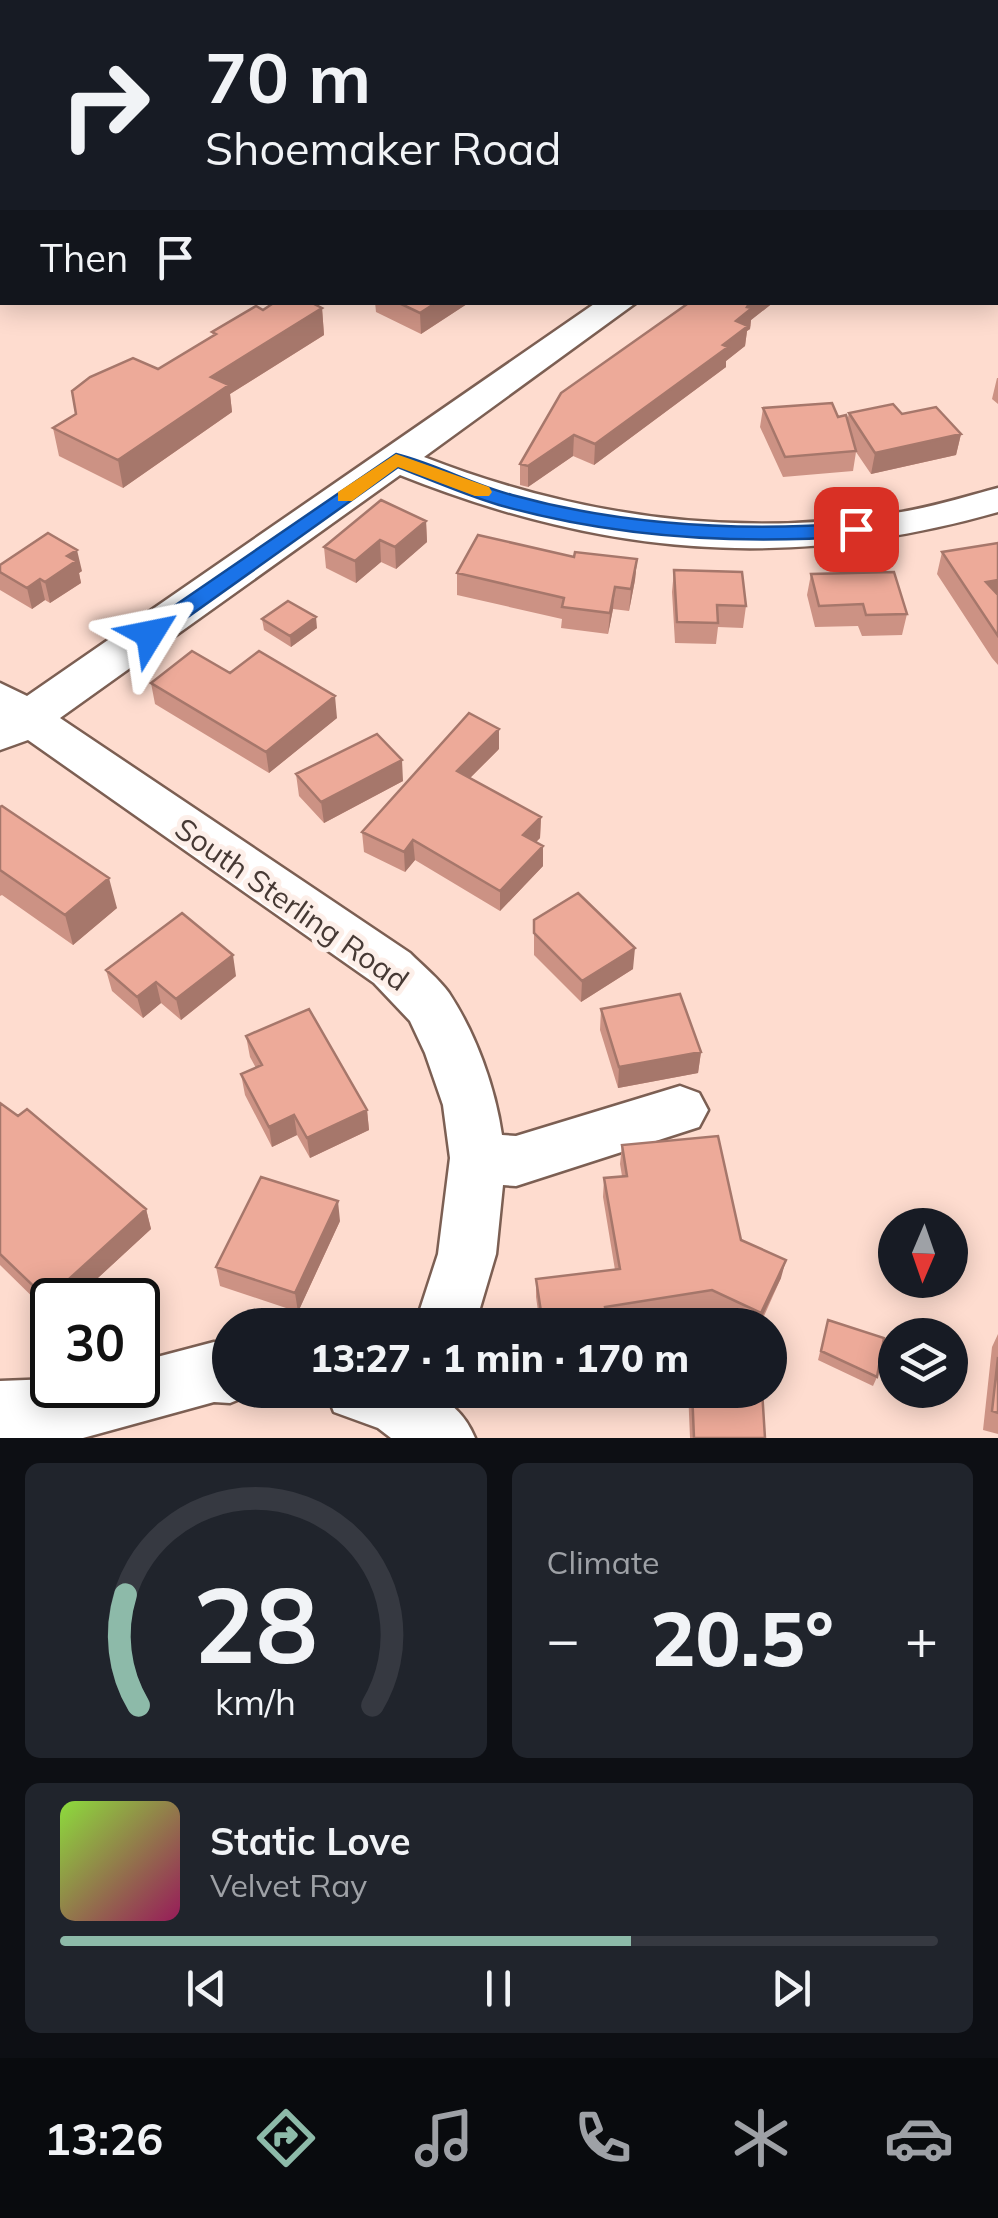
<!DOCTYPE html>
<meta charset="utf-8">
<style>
:root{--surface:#171b24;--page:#20242c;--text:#f1f3f6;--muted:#9ea1a6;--line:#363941;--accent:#8dbaa9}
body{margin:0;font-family:Mulish,sans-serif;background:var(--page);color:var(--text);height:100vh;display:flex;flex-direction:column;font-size:38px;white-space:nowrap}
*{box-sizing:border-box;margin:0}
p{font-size:32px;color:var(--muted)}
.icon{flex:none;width:55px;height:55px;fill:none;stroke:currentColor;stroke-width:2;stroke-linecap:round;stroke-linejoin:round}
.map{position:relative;height:1438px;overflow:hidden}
.panel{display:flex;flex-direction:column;gap:25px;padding:25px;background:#0d0f14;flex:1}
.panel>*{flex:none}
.banner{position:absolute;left:0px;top:0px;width:1000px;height:305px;box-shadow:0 5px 25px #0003;background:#171b24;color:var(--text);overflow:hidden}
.needle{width:65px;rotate:182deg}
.tools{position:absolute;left:878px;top:1208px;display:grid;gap:20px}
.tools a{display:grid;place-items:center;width:90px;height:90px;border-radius:50%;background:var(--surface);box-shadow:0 5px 25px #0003;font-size:50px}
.speed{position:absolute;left:30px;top:1278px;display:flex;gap:20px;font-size:50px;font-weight:700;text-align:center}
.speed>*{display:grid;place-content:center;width:130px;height:130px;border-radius:50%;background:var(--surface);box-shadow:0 5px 25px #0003;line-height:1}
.speed .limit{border:5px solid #111;border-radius:15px;background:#fff;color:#111}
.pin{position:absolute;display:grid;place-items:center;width:85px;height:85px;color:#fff;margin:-42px;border-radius:20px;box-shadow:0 5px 15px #0006}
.me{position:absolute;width:110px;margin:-55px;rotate:55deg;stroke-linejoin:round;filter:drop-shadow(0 0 8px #0008)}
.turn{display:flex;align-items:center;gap:35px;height:210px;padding:0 40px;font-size:45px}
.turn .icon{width:130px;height:130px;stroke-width:2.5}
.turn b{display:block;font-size:70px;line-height:85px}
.then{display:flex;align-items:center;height:95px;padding:0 40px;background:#0003;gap:20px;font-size:38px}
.big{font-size:75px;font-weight:800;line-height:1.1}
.panel .card{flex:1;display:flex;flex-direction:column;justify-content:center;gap:15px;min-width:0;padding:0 35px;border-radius:15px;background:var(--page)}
.panel .dial{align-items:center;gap:0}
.dial svg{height:260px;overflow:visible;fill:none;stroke:var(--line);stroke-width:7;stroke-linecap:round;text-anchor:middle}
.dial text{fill:var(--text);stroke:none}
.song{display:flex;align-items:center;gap:30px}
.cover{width:120px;height:120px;border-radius:15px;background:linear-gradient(135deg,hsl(90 70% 55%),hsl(330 70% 35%))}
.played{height:10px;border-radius:5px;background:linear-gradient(90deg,var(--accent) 65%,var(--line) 65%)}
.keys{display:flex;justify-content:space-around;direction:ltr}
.heat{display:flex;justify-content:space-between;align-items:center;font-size:55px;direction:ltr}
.panel .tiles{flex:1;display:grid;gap:25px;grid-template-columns:1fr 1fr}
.card:last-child{grid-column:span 2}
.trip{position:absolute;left:212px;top:1308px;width:575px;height:100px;border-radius:50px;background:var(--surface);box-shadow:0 5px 25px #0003;font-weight:800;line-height:100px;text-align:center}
.dock{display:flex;height:160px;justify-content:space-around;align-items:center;background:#090b0e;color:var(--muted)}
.dock .icon{width:70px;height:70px}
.dock .selected{color:var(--accent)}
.dock b{font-size:45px;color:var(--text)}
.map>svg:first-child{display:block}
</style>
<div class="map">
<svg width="998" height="1438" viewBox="0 0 998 1438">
<rect width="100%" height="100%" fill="#fedccf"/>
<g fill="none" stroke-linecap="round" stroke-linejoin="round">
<defs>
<path id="minor" d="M 789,0 L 827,0 L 828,2 L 791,2 Z
M 597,302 L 637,302 L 424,457 C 575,516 734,539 895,513 C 930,508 964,497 998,488 L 998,512 C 787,572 603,556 400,475 L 60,718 L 410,953 C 423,966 439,979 449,993 C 476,1034 495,1087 502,1135 L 516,1136 L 680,1086 L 699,1093 L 708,1110 L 699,1127 L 516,1186 L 503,1185 L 496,1254 L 475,1325 L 415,1325 L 438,1254 L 450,1158 L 443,1105 L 425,1053 L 410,1021 L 374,983 L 28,740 L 0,750 L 0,683 L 27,696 Z
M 214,1342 L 230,1343 L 230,1390 L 254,1390 L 252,1394 L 230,1403 L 214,1402 L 83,1438 L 0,1438 L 0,1381 L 52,1379 L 52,1385 L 138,1385 L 138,1362 Z
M 325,1390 C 384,1390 448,1373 475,1438 L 391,1438 L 378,1428 L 334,1412 Z"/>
</defs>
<use href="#minor" stroke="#7c5f53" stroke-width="5"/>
<use href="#minor" fill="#fff" fill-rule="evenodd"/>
</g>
<path fill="#cc9284" d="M 375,302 L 470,302 L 421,334 L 376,312 Z
M 690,302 L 774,302 L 751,320 L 750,329 L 747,331 L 745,346 L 726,361 L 726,367 L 594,465 L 573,456 L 528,487 L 520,485 L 520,464 Z
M 322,308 L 324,335 L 230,394 L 232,412 L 123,488 L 59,456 L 53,428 L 158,369 L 213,336 L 212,332 L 263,310 Z
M 997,378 L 998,378 L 998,404 L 992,399 Z
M 763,408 L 838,417 L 847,421 L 849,413 L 902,414 L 961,434 L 956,455 L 871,474 L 856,452 L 853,471 L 783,477 L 760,427 Z
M 426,521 L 427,542 L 396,569 L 381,562 L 356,583 L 326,568 L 324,547 Z
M 998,543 L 998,665 L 992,658 L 937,574 L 942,552 Z
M 574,557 L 637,559 L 635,580 L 629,611 L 613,609 L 608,634 L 561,628 L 562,619 L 457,595 L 457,573 Z
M 0,565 L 82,571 L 79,573 L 81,583 L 50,603 L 45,600 L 32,609 L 0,590 Z
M 674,570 L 746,606 L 743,628 L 718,627 L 716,644 L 675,643 L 672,592 Z
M 811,574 L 907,614 L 902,635 L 862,636 L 858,626 L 815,627 L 807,595 Z
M 262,619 L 317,628 L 291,647 L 264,630 Z
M 230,673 L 337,718 L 269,773 L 155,704 L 151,683 Z
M 499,749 L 470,778 L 541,817 L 540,838 L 536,842 L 543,866 L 500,911 L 415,860 L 405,872 L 364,852 L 362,832 Z
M 296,774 L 403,781 L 324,823 L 299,796 Z
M 0,807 L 117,908 L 73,945 L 2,895 L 0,896 Z
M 534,920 L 633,969 L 581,1002 L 534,955 Z
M 106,970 L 236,976 L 181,1020 L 161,1003 L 143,1018 L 112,991 Z
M 601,1009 L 701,1052 L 698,1073 L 618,1088 L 600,1030 Z
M 246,1036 L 367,1110 L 369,1130 L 310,1158 L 297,1135 L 272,1147 L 245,1095 L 241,1074 L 256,1068 L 250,1057 Z
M 0,1103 L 146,1209 L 151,1229 L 74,1300 L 52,1300 L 52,1316 L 0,1265 Z
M 622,1145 L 741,1240 L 781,1278 L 760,1325 L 745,1325 L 708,1308 L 608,1325 L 540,1325 L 536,1297 L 536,1279 L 615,1270 L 603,1197 L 604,1178 L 622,1176 L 620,1164 Z
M 340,1221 L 298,1312 L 220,1286 L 216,1267 Z
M 828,1320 L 877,1377 L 873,1386 L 818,1360 Z
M 998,1334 L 998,1434 L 983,1430 L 992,1347 Z
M 550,1390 L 603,1390 L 551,1397 Z
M 688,1390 L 762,1390 L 765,1438 L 690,1438 Z"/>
<path fill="#a6776b" d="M 588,0 L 624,0 L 623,2 L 588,2 Z
M 437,302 L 470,302 L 421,334 L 420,313 Z
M 750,302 L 774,302 L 751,320 L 750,329 L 747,331 L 745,346 L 726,361 L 726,367 L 594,465 L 595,444 L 723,345 L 736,321 Z
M 322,308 L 324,335 L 230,394 L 232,412 L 123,488 L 118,460 L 211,377 Z
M 961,434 L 956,455 L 871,474 L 875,453 Z
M 574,435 L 573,456 L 528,487 L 528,466 Z
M 426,521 L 427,542 L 396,569 L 395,547 Z
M 380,540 L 381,562 L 356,583 L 355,561 Z
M 77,550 L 82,571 L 79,573 L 81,583 L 50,603 L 45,582 L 67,556 Z
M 637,559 L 635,580 L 629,611 L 631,589 Z
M 40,579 L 45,600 L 32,609 L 27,588 Z
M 998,580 L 998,602 L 986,582 Z
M 615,587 L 613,609 L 608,634 L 610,613 Z
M 316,617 L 317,628 L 291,647 L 290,636 Z
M 335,696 L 337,718 L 269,773 L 266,752 Z
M 499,729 L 499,749 L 457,791 L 457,771 Z
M 402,760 L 403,781 L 324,823 L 321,802 Z
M 541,817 L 540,838 L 523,855 L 523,835 Z
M 413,840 L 415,860 L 405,872 L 404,852 Z
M 543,846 L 543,866 L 500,911 L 500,891 Z
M 109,878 L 117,908 L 73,945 L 65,915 Z
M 635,948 L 633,969 L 581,1002 L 582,981 Z
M 233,955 L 236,976 L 181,1020 L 176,999 Z
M 156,982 L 161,1003 L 143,1018 L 137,997 Z
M 701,1052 L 698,1073 L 618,1088 L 619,1067 Z
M 367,1110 L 369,1130 L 310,1158 L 307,1138 Z
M 294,1115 L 297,1135 L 272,1147 L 269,1127 Z
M 338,1201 L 340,1221 L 298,1312 L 295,1293 Z
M 146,1209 L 151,1229 L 74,1300 L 52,1300 L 52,1312 L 47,1299 Z
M 786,1260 L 781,1278 L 758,1325 L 761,1313 Z"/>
<path fill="#edaa99" stroke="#a6776b" stroke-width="2.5" d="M 513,0 L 598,0 L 593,2 L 508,2 Z
M 275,302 L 310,302 L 322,308 L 211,377 L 229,385 L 118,460 L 53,428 L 76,414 L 72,391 L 90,377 L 133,358 L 158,369 L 216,334 L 212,332 L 256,306 L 263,310 Z
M 397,302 L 437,302 L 420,313 Z
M 690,302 L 750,302 L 747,307 L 752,308 L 736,321 L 748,326 L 723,345 L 728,347 L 595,444 L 574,435 L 528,466 L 520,464 L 561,393 Z
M 832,403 L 838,417 L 846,415 L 856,451 L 785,457 L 763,408 Z
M 893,404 L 902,414 L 936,407 L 961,434 L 875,453 L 849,413 Z
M 381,500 L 426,521 L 395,547 L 380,540 L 355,561 L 324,547 Z
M 48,533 L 77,550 L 67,556 L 76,561 L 45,582 L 40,579 L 27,588 L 0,572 L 0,565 Z
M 478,535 L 574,557 L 575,552 L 637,559 L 631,589 L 615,587 L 610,613 L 562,607 L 564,598 L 457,573 Z
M 998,543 L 998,580 L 986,582 L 998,595 L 998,636 L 942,552 Z
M 674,570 L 742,572 L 746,606 L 717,605 L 718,623 L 677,622 Z
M 894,572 L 907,614 L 866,615 L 863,604 L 819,606 L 811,574 Z
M 288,601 L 316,617 L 290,636 L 262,619 Z
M 192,651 L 230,673 L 259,651 L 335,696 L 266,752 L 151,683 Z
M 469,713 L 499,729 L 457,771 L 541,817 L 523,835 L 543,846 L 500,891 L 413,840 L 404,852 L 362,832 Z
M 377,734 L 402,760 L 321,802 L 296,774 Z
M 2,806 L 109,878 L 65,915 L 0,870 L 0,807 Z
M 578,893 L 635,948 L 582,981 L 534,933 L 534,920 Z
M 182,913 L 233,955 L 176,999 L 156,982 L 137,997 L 106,970 Z
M 680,994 L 701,1052 L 619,1067 L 601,1009 Z
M 309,1009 L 367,1110 L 307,1138 L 294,1115 L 269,1127 L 241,1074 L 262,1065 L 246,1036 Z
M 0,1103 L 18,1116 L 27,1109 L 146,1209 L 47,1299 L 0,1254 Z
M 718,1136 L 741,1240 L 786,1260 L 761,1313 L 712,1290 L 605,1307 L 608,1325 L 543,1325 L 536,1279 L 620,1269 L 604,1178 L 627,1176 L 622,1145 Z
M 261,1177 L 338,1201 L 295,1293 L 216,1267 Z
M 828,1320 L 884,1338 L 877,1377 L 821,1351 Z
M 998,1357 L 998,1413 L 992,1411 Z
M 692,1390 L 762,1390 L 765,1438 L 694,1438 Z"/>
<path fill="#1a73e8" stroke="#114b97" stroke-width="2.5" d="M 396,454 C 436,464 473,485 512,495 C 625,526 739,532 856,523 L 866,529 L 856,536 C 735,545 616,538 499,505 C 465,495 431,480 398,467 L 157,639 L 142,639 L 139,634 L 142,628 Z"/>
<path fill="#f59e0b" d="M 396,454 L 489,487 L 492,492 L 489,496 L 475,496 L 398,467 L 352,501 L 338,501 L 338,492 Z"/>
<g text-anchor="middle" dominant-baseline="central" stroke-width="10" stroke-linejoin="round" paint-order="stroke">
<g font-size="30" fill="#463934" stroke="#fdefe9">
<text transform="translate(292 904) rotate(35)">South Sterling Road</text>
</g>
</g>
</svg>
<div class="tools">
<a><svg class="needle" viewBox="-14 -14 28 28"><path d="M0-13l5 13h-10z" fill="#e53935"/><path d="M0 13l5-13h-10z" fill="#9ea1a6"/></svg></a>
<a><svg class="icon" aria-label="layers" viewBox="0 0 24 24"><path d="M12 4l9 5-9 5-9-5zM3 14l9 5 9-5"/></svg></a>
</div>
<div class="speed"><div class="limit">30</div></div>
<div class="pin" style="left:856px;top:529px;background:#d93025"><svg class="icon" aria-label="arrive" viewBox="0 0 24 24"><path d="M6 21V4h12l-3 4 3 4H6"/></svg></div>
<svg class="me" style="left:150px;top:634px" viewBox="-20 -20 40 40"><path d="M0-17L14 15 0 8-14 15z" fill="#1a73e8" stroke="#fff" stroke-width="4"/></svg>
<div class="trip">13:27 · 1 min · 170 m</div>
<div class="banner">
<div class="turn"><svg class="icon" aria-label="right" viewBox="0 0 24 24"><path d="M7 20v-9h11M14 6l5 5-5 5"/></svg><div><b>70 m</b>Shoemaker Road</div></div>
<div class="then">Then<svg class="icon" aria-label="arrive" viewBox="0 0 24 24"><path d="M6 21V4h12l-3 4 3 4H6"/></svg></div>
</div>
</div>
<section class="panel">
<div class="tiles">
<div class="card dial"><svg viewBox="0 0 100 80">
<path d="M14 69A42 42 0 1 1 86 69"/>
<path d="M14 69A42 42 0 0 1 10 35" stroke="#8dbaa9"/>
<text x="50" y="56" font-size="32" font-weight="700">28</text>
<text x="50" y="72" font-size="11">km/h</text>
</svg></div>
<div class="card"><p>Climate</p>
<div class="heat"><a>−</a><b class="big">20.5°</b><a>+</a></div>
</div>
<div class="card">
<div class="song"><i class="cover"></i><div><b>Static Love</b><p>Velvet Ray</p></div></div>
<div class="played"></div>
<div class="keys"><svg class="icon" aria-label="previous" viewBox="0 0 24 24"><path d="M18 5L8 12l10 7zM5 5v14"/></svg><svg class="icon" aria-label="pause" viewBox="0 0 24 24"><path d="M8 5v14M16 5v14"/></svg><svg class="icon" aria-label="next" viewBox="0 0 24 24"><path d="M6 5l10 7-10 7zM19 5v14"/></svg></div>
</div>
</div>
</section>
<nav class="dock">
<b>13:26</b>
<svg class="icon selected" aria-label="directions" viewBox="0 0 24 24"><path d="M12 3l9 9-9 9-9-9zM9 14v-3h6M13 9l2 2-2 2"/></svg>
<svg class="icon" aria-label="music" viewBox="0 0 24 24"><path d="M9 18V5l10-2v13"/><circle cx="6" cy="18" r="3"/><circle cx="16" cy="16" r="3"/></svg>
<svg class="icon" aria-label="phone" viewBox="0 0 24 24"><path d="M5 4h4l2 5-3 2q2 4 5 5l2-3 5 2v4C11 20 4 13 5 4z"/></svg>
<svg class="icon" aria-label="climate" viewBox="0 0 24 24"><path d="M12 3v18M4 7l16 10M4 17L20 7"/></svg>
<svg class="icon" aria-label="car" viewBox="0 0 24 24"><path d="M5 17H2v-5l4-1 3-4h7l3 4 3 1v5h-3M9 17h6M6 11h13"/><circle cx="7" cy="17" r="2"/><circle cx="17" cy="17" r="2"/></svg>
</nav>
